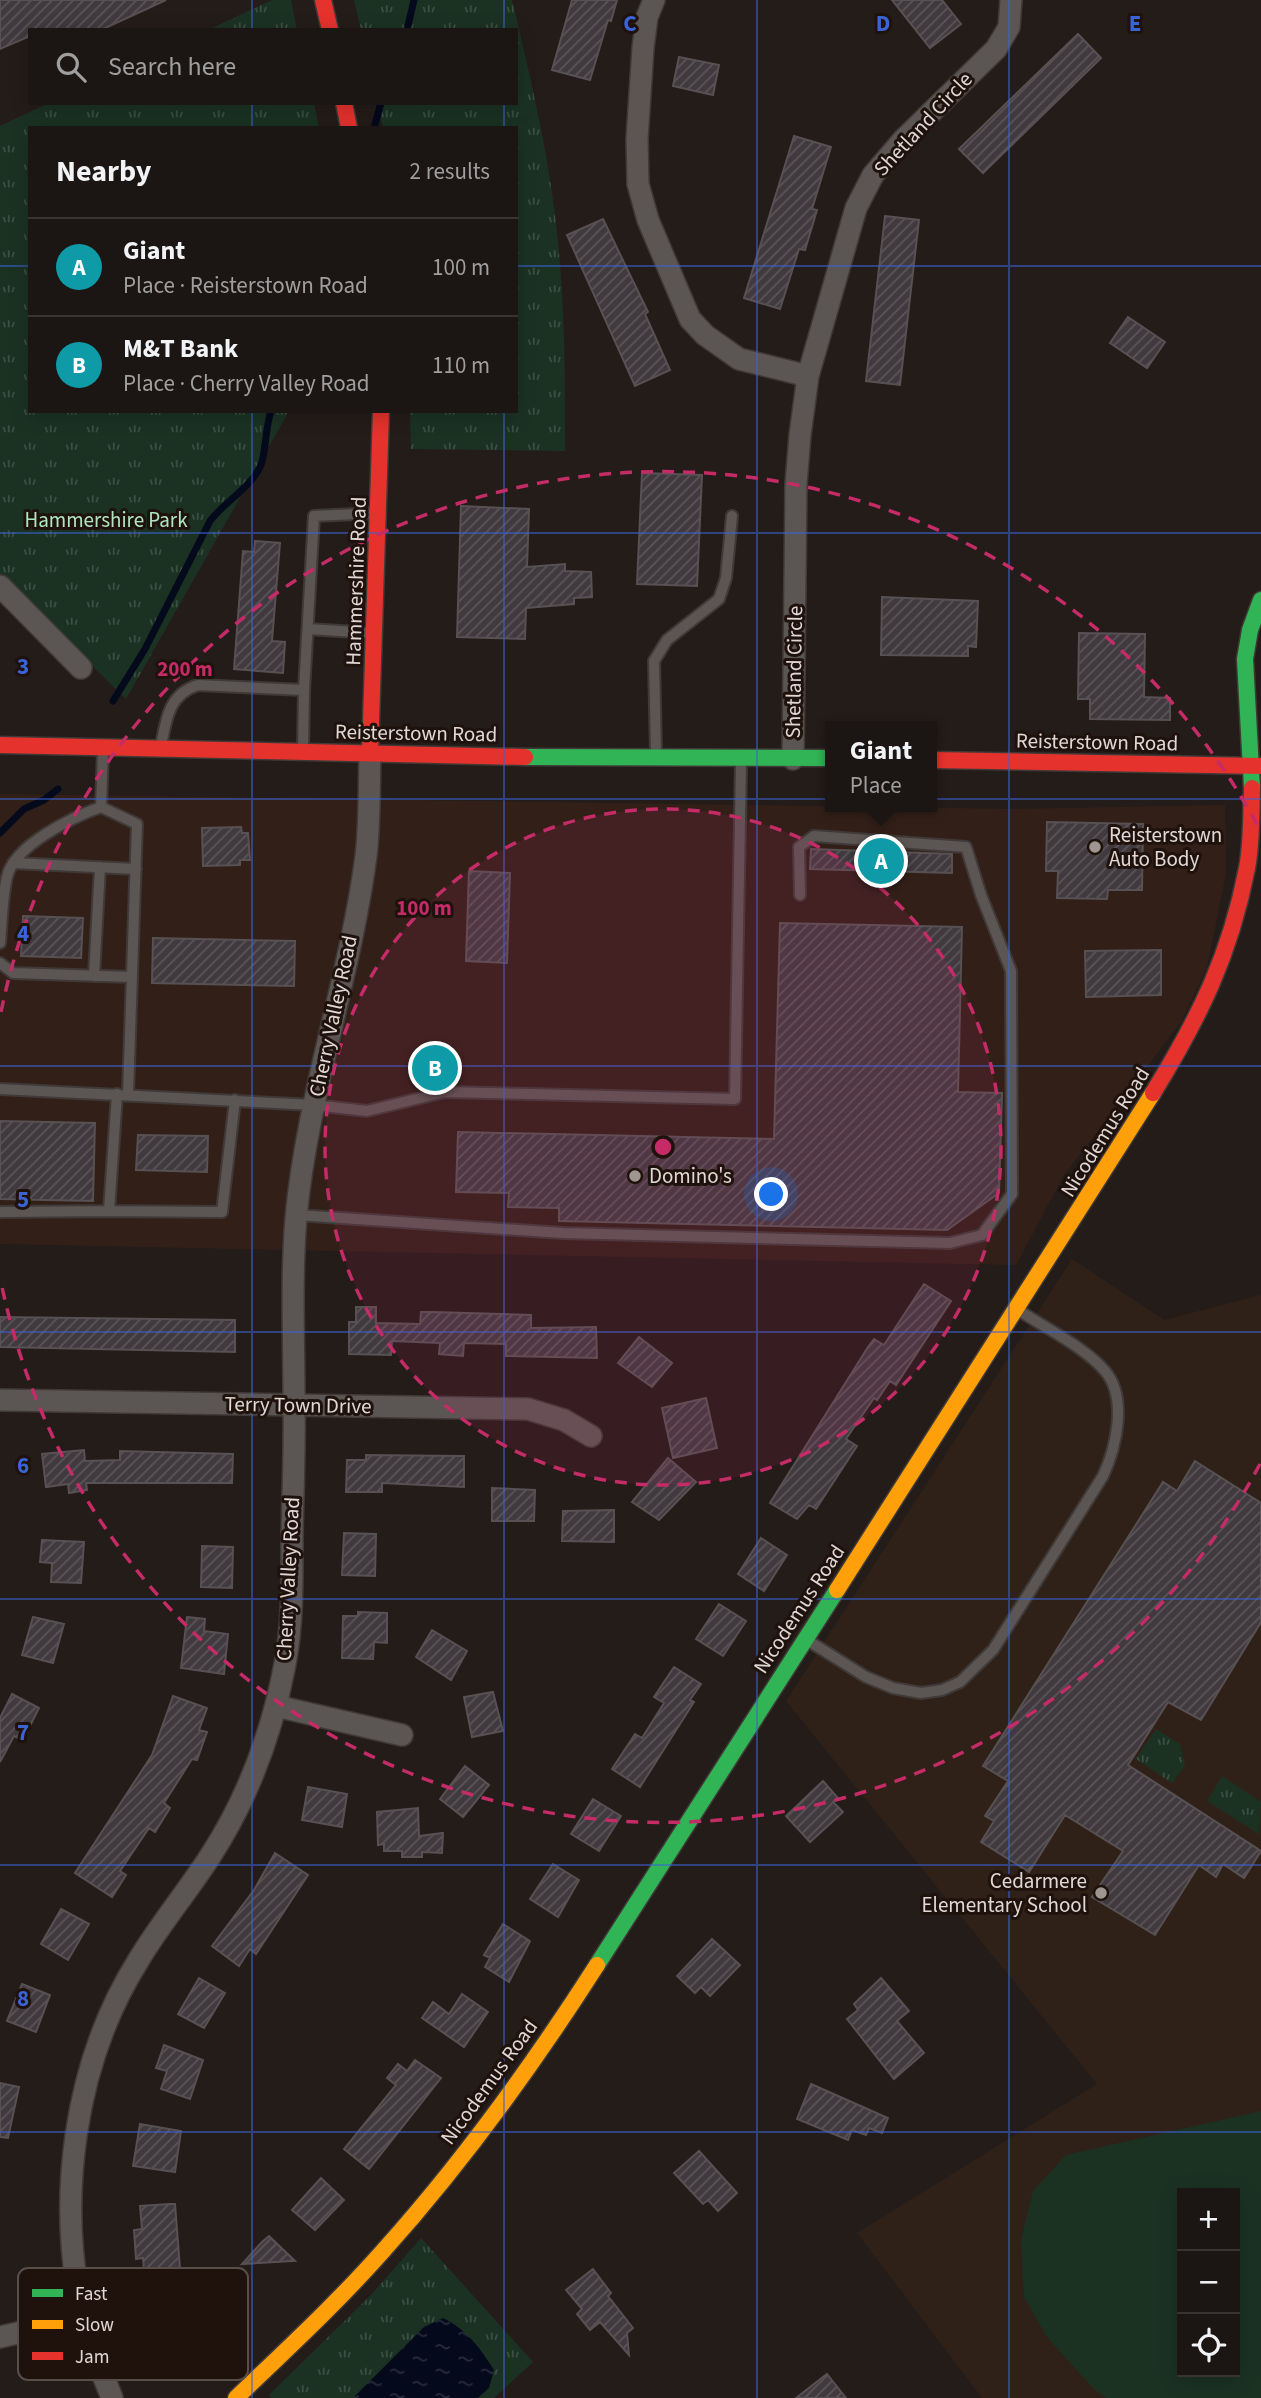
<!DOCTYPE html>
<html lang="en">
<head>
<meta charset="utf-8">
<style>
	:root { --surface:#1b1513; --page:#282221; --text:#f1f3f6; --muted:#a09fa0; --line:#393433; --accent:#0b8043 }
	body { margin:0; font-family:"Source Sans 3",sans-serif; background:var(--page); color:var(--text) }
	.controls { position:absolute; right:21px; bottom:21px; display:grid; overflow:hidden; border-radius:0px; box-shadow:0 4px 18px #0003 }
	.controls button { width:63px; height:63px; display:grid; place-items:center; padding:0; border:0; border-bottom:2px solid var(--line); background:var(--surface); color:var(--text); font:35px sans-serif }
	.you { position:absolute; left:772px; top:1195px; width:24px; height:24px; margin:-18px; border:5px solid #fff; border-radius:50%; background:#1a73e8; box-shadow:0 0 0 10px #1a73e833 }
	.badge { display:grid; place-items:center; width:46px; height:46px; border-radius:50%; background:var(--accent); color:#fff; font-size:23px; font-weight:700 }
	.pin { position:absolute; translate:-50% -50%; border:4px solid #fff; box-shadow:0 2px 7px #0006 }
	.popup { position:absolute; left:825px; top:721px; width:112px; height:91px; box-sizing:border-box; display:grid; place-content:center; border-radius:0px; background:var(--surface); filter:drop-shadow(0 2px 5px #0005); font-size:23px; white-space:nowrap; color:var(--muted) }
	.popup b { font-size:26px; color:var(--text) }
	.popup::after { content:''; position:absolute; left:50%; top:100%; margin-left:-14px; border:14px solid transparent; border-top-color:var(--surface) }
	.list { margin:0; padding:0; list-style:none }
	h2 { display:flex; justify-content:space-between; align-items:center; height:91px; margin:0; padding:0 28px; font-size:30px }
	h2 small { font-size:23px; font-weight:400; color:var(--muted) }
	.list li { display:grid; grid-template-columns:46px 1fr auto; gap:21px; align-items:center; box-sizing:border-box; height:98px; padding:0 28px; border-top:2px solid var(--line) }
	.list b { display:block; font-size:26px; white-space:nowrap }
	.list p { margin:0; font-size:23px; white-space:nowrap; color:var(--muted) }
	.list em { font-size:23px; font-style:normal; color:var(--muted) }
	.icon { flex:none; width:38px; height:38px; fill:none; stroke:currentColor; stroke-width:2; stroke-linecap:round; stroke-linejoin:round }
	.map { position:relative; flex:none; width:1261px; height:2398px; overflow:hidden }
	.search { position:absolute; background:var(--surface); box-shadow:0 4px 18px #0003; left:28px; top:28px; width:490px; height:77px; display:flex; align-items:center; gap:18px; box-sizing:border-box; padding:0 24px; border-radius:0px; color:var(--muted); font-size:26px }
	.panel { position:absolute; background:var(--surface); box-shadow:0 4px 18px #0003; left:28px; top:126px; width:490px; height:287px; border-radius:0px }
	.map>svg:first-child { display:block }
	.built { fill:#322018 }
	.education { fill:#2f2118; fill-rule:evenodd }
	.park { fill:url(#park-tufts) }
	.pitch { fill:#1b3223; fill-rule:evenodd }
	.water { fill:url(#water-ripples) }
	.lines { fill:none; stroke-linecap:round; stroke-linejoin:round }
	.stream { stroke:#04091c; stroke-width:7 }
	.building { fill:url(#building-hatch); stroke:#575153; stroke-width:2 }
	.lane-casing { stroke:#3f3937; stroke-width:14 }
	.street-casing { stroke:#3f3937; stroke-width:24 }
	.fast-casing { stroke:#3f3937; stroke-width:19 }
	.slow-casing { stroke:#3f3937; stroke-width:19 }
	.jam-casing { stroke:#3f3937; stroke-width:19 }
	.lane { stroke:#5b5553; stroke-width:10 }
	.street { stroke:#5b5553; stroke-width:21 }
	.fast { stroke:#30b455; stroke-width:16 }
	.slow { stroke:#ff9f0a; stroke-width:16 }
	.jam { stroke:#e5322d; stroke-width:16 }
	.grid { fill:none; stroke:#3a63d7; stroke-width:2; stroke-opacity:0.55 }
	.ring { fill:none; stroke:#c52b67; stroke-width:3.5; stroke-dasharray:12 9 }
	.poi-dot { fill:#9f9692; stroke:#1f120c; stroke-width:2.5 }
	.labels { text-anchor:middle; stroke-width:6; stroke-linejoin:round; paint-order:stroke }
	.street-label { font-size:21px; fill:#e1d7d3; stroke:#1f120c }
	.park-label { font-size:21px; fill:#ade6bf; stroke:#1f120c }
	.poi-label { font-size:21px; fill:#e1d7d3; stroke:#1f120c; text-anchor:start }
	.key { fill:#1f120c; stroke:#594d48; stroke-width:2 }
	.key-label { font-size:19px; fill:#e1d7d3 }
	.grid-label { font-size:23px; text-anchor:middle; font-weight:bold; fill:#3a63d7; stroke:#1f120c; stroke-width:6; stroke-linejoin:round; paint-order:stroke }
	.centre { fill:#c52b67; stroke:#1f120c; stroke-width:3.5 }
	.ring-label { font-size:21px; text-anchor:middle; font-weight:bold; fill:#c52b67; stroke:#1f120c; stroke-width:6; stroke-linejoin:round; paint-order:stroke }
</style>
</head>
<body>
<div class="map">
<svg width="1261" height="2398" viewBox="0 0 1261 2398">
	<defs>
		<pattern id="park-tufts" width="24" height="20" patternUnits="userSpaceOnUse" patternTransform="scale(1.75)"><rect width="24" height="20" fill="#1b3223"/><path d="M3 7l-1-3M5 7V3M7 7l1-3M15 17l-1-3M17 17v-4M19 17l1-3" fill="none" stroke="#3c4f42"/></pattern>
		<pattern id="water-ripples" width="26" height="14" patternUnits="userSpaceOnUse" patternTransform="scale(1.75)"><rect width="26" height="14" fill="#04091c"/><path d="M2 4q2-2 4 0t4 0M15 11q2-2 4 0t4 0" fill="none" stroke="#282c3c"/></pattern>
		<pattern id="building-hatch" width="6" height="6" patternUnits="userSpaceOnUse" patternTransform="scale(1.75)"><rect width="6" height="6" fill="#40393e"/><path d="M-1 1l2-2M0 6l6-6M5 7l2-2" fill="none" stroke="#5b5559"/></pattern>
	</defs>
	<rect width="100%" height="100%" fill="#241c19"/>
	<path class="built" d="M 0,794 L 1011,809 L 1225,805 L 1226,874 L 1207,967 L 1182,1021 L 1064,1175 L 1016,1265 L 0,1244 Z"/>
	<path class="education" d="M 1072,1259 L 1164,1320 L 1261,1295 L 1261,2398 L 982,2398 L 857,2233 L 1097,2084 L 786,1701 ZM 1182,2193 L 1235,2193 L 1235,2372 L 1182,2372 Z"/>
	<path class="park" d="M 272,0 L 291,0 L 297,30 L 208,30 Z
		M 354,0 L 512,0 C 529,71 546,143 555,215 C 565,294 565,372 565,451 L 411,449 L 410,411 L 516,411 L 516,128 L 383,128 L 377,103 L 516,103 L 516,30 L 361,30 Z
		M 49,103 L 314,103 L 319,128 L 30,128 L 30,411 L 289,411 L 126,699 L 0,575 L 0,126 Z
		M 1156,1729 L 1180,1744 L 1185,1766 L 1172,1783 L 1136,1759 Z
		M 1222,1776 L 1261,1802 L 1259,1834 L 1207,1801 Z
		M 421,2238 L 533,2362 L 494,2398 L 271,2398 L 269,2395 L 371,2295 Z"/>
	<path class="pitch" d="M 1261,2111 L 1261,2398 L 1106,2398 L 1093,2388 L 1047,2337 L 1024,2297 L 1021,2240 L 1033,2191 L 1066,2155 ZM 1182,2193 L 1235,2193 L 1235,2372 L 1182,2372 Z"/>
	<path class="water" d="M 443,2318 C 467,2330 480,2348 494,2370 L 489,2388 L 478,2398 L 353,2398 L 424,2327 Z"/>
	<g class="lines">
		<path class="stream" d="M 407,30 L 414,0
			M 374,128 L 381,103
			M 113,701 L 145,649 L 210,521 C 225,501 251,488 261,465 C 266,452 265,429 271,411
			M 0,833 L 24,809 L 44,800 L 58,789"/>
	</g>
	<path class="building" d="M 0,0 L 166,0 L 101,30 L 30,30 L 30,36 L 0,49 Z
		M 572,0 L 617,0 L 611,21 L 608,20 L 590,80 L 552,70 Z
		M 892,0 L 942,0 L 961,24 L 930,48 Z
		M 1078,34 L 1101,58 L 983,173 L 959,149 Z
		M 679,57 L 719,65 L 713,95 L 673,86 Z
		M 794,136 L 831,147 L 812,209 L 817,210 L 805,250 L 799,249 L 780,309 L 744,298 Z
		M 885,216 L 919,220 L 900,385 L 866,381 Z
		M 603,219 L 648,312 L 645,314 L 670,370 L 635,386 L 567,235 Z
		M 1128,317 L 1165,342 L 1147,368 L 1110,343 Z
		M 642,473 L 702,475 L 697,586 L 637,584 Z
		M 461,506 L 529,509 L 527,567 L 565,564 L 565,571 L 591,572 L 592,597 L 574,598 L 574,604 L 526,608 L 525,639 L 457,637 Z
		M 255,541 L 280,543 L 272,641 L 285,642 L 283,673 L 234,669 L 243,551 L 254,552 Z
		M 882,597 L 978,601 L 976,647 L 968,646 L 968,656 L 881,655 Z
		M 1079,633 L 1145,634 L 1144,697 L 1170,698 L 1170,720 L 1090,719 L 1090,699 L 1078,699 Z
		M 1047,822 L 1143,824 L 1142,890 L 1108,890 L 1107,899 L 1057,898 L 1058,871 L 1046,871 Z
		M 241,827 L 242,833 L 248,833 L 250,860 L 240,860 L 240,865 L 203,866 L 202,828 Z
		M 811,849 L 952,854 L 952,873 L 810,869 Z
		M 469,871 L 510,873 L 507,963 L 466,961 Z
		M 23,916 L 83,918 L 81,958 L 21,956 Z
		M 780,923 L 962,927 L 958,1092 L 1002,1093 L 999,1193 L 947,1230 L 559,1221 L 559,1208 L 508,1207 L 509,1193 L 456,1192 L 458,1132 L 774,1139 Z
		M 153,938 L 295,941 L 294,986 L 152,983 Z
		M 1161,950 L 1161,995 L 1086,997 L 1085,951 Z
		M 0,1121 L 95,1123 L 93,1201 L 0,1199 Z
		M 138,1135 L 208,1136 L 207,1172 L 136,1170 Z
		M 924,1284 L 951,1301 L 896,1385 L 890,1381 L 877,1400 L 874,1398 L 846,1439 L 857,1446 L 816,1509 L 809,1505 L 797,1519 L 770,1503 L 868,1347 L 874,1339 L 884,1345 Z
		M 356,1307 L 376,1307 L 376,1323 L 420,1324 L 421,1312 L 433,1312 L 531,1315 L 531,1328 L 596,1327 L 597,1358 L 506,1356 L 506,1344 L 464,1343 L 463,1356 L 439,1354 L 440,1343 L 392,1341 L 391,1355 L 349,1354 L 349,1322 L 356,1322 Z
		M 0,1317 L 235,1320 L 235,1352 L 0,1347 Z
		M 639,1337 L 672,1363 L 652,1387 L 618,1363 Z
		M 706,1398 L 717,1448 L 673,1458 L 662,1408 Z
		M 84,1450 L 85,1461 L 120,1460 L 120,1451 L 233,1454 L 232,1483 L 86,1483 L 87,1490 L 69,1493 L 68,1484 L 46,1487 L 42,1454 Z
		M 366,1455 L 464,1456 L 464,1487 L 382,1483 L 382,1492 L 346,1492 L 347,1460 L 366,1460 Z
		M 668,1458 L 696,1482 L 659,1520 L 632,1502 Z
		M 1195,1461 L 1261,1503 L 1261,1622 L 1201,1720 L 1168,1702 L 1128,1765 L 1261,1851 L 1244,1878 L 1223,1864 L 1216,1877 L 1199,1865 L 1155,1935 L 1092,1897 L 1123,1851 L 1065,1815 L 1029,1872 L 981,1842 L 994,1821 L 985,1816 L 1008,1781 L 983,1766 L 1163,1482 L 1177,1491 Z
		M 492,1488 L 535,1490 L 534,1521 L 492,1521 Z
		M 614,1510 L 614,1542 L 562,1541 L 563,1511 Z
		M 344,1533 L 376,1534 L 375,1576 L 342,1575 Z
		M 761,1538 L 787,1555 L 764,1591 L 738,1574 Z
		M 42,1540 L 84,1542 L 81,1583 L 51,1582 L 52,1563 L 40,1562 Z
		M 202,1546 L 233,1547 L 232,1588 L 201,1587 Z
		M 719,1604 L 746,1621 L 723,1656 L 696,1639 Z
		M 358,1612 L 387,1613 L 387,1643 L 374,1642 L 373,1659 L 342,1658 L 343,1616 L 358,1616 Z
		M 33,1617 L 64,1624 L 53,1663 L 22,1655 Z
		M 187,1617 L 205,1619 L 204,1631 L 228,1634 L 224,1674 L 181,1668 Z
		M 432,1630 L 467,1651 L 451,1680 L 416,1657 Z
		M 674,1667 L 701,1684 L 690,1700 L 694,1702 L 640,1787 L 612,1769 L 635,1734 L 642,1738 L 664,1703 L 654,1697 Z
		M 493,1692 L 503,1731 L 472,1737 L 464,1697 Z
		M 12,1694 L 39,1708 L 23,1740 L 14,1736 L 0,1762 L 0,1718 Z
		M 173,1696 L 207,1708 L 199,1730 L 207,1732 L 197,1760 L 192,1759 L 164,1803 L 170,1808 L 155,1832 L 149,1828 L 120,1871 L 126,1875 L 112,1897 L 75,1873 L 152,1755 Z
		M 465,1766 L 489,1785 L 463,1817 L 440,1799 Z
		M 823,1781 L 838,1798 L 833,1802 L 843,1812 L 810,1842 L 786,1816 Z
		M 308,1787 L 347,1794 L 342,1827 L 302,1820 Z
		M 593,1799 L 621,1816 L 599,1851 L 571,1834 Z
		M 418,1808 L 419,1836 L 443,1833 L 442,1853 L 422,1852 L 422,1857 L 402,1857 L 402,1851 L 384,1851 L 384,1844 L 378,1845 L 377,1812 Z
		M 275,1853 L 308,1875 L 256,1954 L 250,1949 L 239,1966 L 212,1946 L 254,1890 Z
		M 553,1864 L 579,1880 L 558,1917 L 530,1899 Z
		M 61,1909 L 89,1924 L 68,1960 L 41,1944 Z
		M 503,1924 L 530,1941 L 509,1982 L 485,1967 L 490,1958 L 484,1955 Z
		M 712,1939 L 740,1965 L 710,1996 L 701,1987 L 695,1993 L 677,1976 Z
		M 199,1978 L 225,1993 L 204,2028 L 178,2014 Z
		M 881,1978 L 909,2011 L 897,2021 L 924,2053 L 894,2079 L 847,2019 L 858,2010 L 854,2004 Z
		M 22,1984 L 50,1995 L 36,2032 L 7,2021 Z
		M 462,1994 L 488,2012 L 464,2047 L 422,2018 L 433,2002 L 449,2014 Z
		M 164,2045 L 203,2060 L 190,2099 L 161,2089 L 167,2071 L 156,2068 Z
		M 415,2060 L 441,2078 L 369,2169 L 344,2149 L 396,2085 L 387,2078 L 398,2064 L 407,2071 Z
		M 0,2083 L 19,2087 L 8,2138 L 0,2137 Z
		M 811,2084 L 888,2118 L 882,2133 L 869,2128 L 866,2135 L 852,2130 L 848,2140 L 797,2119 Z
		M 140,2124 L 181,2131 L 175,2172 L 133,2166 Z
		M 699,2151 L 737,2193 L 718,2211 L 708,2200 L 703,2204 L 674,2173 Z
		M 321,2178 L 344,2200 L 315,2230 L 292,2210 Z
		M 170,2204 L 175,2204 L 180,2268 L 144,2270 L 143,2258 L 136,2259 L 134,2230 L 142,2229 L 140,2206 Z
		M 269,2236 L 295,2261 L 242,2264 L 262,2242 Z
		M 593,2269 L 611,2293 L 608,2296 L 633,2328 L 627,2333 L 629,2355 L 600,2322 L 590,2330 L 577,2314 L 582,2309 L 566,2290 Z
		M 178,2311 L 192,2350 L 163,2361 L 148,2323 Z
		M 827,2374 L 846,2398 L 796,2398 Z"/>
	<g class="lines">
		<g class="lane-casing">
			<path id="lane" d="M 308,629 L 372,633
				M 161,746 C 166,719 169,694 198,685 L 304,690 L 314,516 L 378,513
				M 303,749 L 304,690
				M 103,750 L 101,807 L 137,824 L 128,1094
				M 656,753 L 654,661 L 667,640 L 719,599 L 726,578 L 732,516
				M 13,863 L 136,869
				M 0,943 C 2,922 2,898 7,877 C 14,845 73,817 101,807
				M 0,963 L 13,973 L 132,977
				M 94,976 L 100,867
				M 0,1089 L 314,1105 L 367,1111 L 445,1092 L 735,1099 L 741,763
				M 117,1094 L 109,1211 L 222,1212 L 235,1100
				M 0,1212 L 109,1211
				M 297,1215 L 563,1233 L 950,1243 L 982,1235 L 1012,1194 L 1011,971 L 981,895 L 966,847 L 814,836 L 799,847 L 800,895
				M 807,1640 L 866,1677 L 893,1688 L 921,1693 L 942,1690 L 960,1682 L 993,1650 L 1103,1476 C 1116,1448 1128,1398 1105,1371 C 1086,1348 1045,1328 1020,1311"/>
		</g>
		<g class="street-casing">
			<path id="street" d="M 654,0 L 647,17 L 643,48 L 637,139 L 638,184 L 648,220 L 690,319 L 705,335 L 739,359 L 808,376
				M 0,586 L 81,668
				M 793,759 L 796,484 L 800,435 L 808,376 L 856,208 L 873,175 L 903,140 L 996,49 L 1009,27 L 1011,0
				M 0,1400 L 528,1409 L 564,1420 L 591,1436
				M 276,1706 L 402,1735
				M 0,2337 L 83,2318
				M 112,2398 C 102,2372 89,2345 83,2317 C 56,2200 74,2063 138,1961 C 160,1924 188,1891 211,1855 C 249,1796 272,1733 285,1664 C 293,1623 292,1578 292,1536 C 293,1490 295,1444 294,1399 C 294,1339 291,1278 296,1218 C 307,1096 350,978 366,856 C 370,823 369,787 370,753"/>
		</g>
		<g class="fast-casing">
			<path id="fast" d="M 525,757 L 830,758
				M 1252,788 L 1245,659 L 1250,630 L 1261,600
				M 597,1965 L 837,1590"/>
		</g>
		<g class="slow-casing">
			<path id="slow" d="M 837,1590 L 1153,1093
				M 236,2398 C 286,2350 337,2303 383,2251 C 462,2163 533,2065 597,1965"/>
		</g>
		<g class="jam-casing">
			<path id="jam" d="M 323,0 L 330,30
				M 344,103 L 349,128
				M 0,745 L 525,757
				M 370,753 L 381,411
				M 932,760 L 1261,766
				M 1153,1093 C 1199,1018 1230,956 1247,868 C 1252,843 1251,814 1252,788"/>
		</g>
		<use href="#lane" class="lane"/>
		<use href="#street" class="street"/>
		<use href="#fast" class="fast"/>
		<use href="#slow" class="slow"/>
		<use href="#jam" class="jam"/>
	</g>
	<path class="grid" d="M 252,0 L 252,30M 504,0 L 504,30M 757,0 L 757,2398M 1009,0 L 1009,2398M 252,103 L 252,128M 504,103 L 504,128M 0,266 L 30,266M 516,266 L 1261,266M 252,411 L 252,2398M 504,411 L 504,2398M 0,533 L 1261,533M 0,799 L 1261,799M 0,1066 L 1261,1066M 0,1332 L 1261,1332M 0,1599 L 1261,1599M 0,1865 L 1261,1865M 0,2132 L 1261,2132"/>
	<circle cx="663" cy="1147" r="338" fill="#c52b67" fill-opacity=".12"/>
	<g class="ring">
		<circle cx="663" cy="1147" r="338"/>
		<path d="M1260 1464A676 676 0 0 1 1 1282M1 1012A676 676 0 0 1 1260 830"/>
	</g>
	<g class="poi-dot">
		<circle cx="1095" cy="847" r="7"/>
		<circle cx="635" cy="1176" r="7"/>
		<circle cx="1101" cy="1893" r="7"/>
	</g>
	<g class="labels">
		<g class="street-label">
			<text transform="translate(923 124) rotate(-47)" y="7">Shetland Circle</text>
			<text transform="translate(356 581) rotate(-88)" y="7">Hammershire Road</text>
			<text transform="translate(794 672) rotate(-89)" y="7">Shetland Circle</text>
			<text transform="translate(416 733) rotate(1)" y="7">Reisterstown Road</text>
			<text transform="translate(1097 742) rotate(1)" y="7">Reisterstown Road</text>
			<text transform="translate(333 1016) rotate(-78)" y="7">Cherry Valley Road</text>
			<text transform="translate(1105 1132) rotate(-58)" y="7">Nicodemus Road</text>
			<text transform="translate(298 1405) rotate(1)" y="7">Terry Town Drive</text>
			<text transform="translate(288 1579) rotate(-87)" y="7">Cherry Valley Road</text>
			<text transform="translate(799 1609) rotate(-57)" y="7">Nicodemus Road</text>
			<text transform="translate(489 2082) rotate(-54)" y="7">Nicodemus Road</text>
		</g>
		<g class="park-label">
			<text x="106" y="527">Hammershire Park</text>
		</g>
		<g class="poi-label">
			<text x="1109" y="842">Reisterstown<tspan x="1109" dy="24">Auto Body</tspan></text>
			<text x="649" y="1183">Domino's</text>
			<text x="1087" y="1888" text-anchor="end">Cedarmere<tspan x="1087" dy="24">Elementary School</tspan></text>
		</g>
	</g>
	<rect x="18" y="2268" width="230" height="112" rx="10" class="key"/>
	<rect x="32" y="2289" width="31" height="8" fill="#30b455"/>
	<rect x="32" y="2320" width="31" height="9" fill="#ff9f0a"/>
	<rect x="32" y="2352" width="31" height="8" fill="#e5322d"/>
	<g class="key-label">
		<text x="75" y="2300">Fast</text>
		<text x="75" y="2331">Slow</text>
		<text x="75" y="2363">Jam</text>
	</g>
	<g class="grid-label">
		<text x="630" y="31">C</text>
		<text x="883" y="31">D</text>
		<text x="1135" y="31">E</text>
		<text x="23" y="674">3</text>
		<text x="23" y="941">4</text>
		<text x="23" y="1207">5</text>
		<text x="23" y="1473">6</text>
		<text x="23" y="1740">7</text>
		<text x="23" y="2006">8</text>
	</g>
	<circle cx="663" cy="1147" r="10" class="centre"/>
	<g class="ring-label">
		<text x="185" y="676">200 m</text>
		<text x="424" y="915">100 m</text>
	</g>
</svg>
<div class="controls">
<button>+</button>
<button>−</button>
<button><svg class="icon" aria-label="locate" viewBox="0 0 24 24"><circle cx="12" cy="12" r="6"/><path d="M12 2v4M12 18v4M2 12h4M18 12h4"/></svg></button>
</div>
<div class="you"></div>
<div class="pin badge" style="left:881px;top:861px;background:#0f9aa8">A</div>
<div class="popup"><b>Giant</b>Place</div>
<div class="pin badge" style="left:435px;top:1068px;background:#0f9aa8">B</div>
<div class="search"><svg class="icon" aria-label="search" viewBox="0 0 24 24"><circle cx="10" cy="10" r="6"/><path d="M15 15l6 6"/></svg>Search here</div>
<section class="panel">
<h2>Nearby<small>2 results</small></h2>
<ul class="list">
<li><span class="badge" style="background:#0f9aa8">A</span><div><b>Giant</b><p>Place · Reisterstown Road</p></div><em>100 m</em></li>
<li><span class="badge" style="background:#0f9aa8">B</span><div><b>M&amp;T Bank</b><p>Place · Cherry Valley Road</p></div><em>110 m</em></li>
</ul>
</section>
</div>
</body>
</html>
